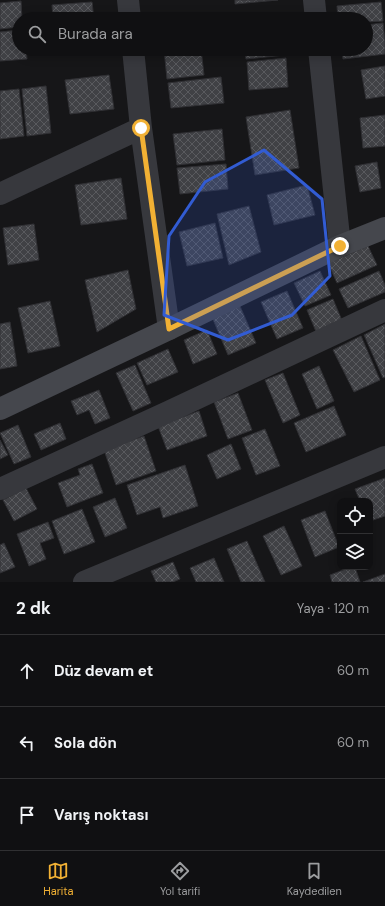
<!DOCTYPE html>
<html lang="tr">
<head>
<meta charset="utf-8">
<style>
	:root { --surface:#101012; --page:#1e1e20; --text:#f1f3f6; --muted:#9c9d9f; --line:#303032; --accent:#f2b134 }
	body { margin:0; font-family:"DM Sans",sans-serif; background:var(--page); color:var(--text) }
	.controls { position:absolute; right:12px; bottom:12px; display:grid; overflow:hidden; border-radius:8px; box-shadow:0 2px 10px #0003 }
	.controls button { width:36px; height:36px; display:grid; place-items:center; padding:0; border:0; border-bottom:1px solid var(--line); background:var(--surface); color:var(--text); font:20px sans-serif }
	.stop { position:absolute; width:12px; height:12px; margin:-9px; border:3px solid #f2b134; border-radius:50%; background:#fff }
	.stop.end { background:#f2b134; border-color:#fff; box-shadow:0 1px 4px #0008 }
	.list { margin:0; padding:0; list-style:none }
	h2 { display:flex; justify-content:space-between; align-items:center; height:52px; margin:0; padding:0 16px; font-size:17px }
	h2 small { font-size:13px; font-weight:400; color:var(--muted) }
	.list li { display:grid; grid-template-columns:26px 1fr auto; gap:12px; align-items:center; box-sizing:border-box; height:72px; padding:0 16px; border-top:1px solid var(--line) }
	.list b { display:block; font-size:15px; white-space:nowrap }
	.list em { font-size:13px; font-style:normal; color:var(--muted) }
	.icon { flex:none; width:22px; height:22px; fill:none; stroke:currentColor; stroke-width:2; stroke-linecap:round; stroke-linejoin:round }
	.map { position:relative; flex:none; width:385px; height:582px; overflow:hidden }
	.search { position:absolute; background:var(--surface); box-shadow:0 2px 10px #0003; left:12px; right:12px; top:12px; height:44px; display:flex; align-items:center; gap:10px; box-sizing:border-box; padding:0 14px; border-radius:22px; color:var(--muted); font-size:15px }
	.sheet { height:268px; background:var(--surface) }
	nav { display:flex; justify-content:space-around; align-items:center; box-sizing:border-box; height:56px; border-top:1px solid var(--line); background:var(--surface); font-size:11px; color:var(--muted) }
	nav a { display:grid; justify-items:center; gap:2px }
	nav .on { color:var(--accent) }
	.map>svg:first-child { display:block }
	.building { fill:url(#building-cross-hatch); stroke:#303034 }
	.lines { fill:none; stroke-linecap:round; stroke-linejoin:round }
	.street { stroke:#37383d; stroke-width:22 }
	.secondary { stroke:#45474d; stroke-width:22 }
	.route { stroke:#f2b134; stroke-width:5 }
	.marked { fill:#325cd3; fill-opacity:0.2; stroke:#325cd3; stroke-width:3; stroke-linejoin:round }
</style>
</head>
<body>
<div class="map">
<svg width="385" height="582" viewBox="0 0 385 582">
	<defs>
		<pattern id="building-cross-hatch" width="8" height="8" patternUnits="userSpaceOnUse"><rect width="8" height="8" fill="#404145"/><path d="M0 0l8 8M0 8l8-8" fill="none" stroke="#595a5e"/></pattern>
	</defs>
	<rect width="100%" height="100%" fill="#161618"/>
	<path class="building" d="M 235,0 L 278,0 L 235,4 Z
		M 21,1 L 22,19 L 19,19 L 19,27 L 0,29 L 0,3 Z
		M 92,2 L 94,19 L 53,19 L 52,5 Z
		M 381,2 L 383,21 L 366,22 L 366,19 L 338,19 L 337,6 Z
		M 383,23 L 385,42 L 385,54 L 343,59 L 342,49 L 366,49 L 366,25 Z
		M 19,30 L 19,49 L 26,49 L 27,59 L 0,61 L 0,32 Z
		M 164,49 L 201,49 L 204,75 L 167,79 Z
		M 245,49 L 285,49 L 285,55 L 246,59 Z
		M 286,58 L 288,87 L 249,90 L 247,62 Z
		M 385,66 L 385,96 L 366,99 L 361,70 Z
		M 109,75 L 114,109 L 70,114 L 65,80 Z
		M 221,77 L 224,103 L 171,108 L 168,83 Z
		M 46,86 L 51,133 L 27,136 L 22,89 Z
		M 19,89 L 24,136 L 0,139 L 0,91 Z
		M 290,110 L 299,168 L 255,175 L 246,117 Z
		M 385,115 L 385,146 L 363,148 L 360,118 Z
		M 222,129 L 225,160 L 177,165 L 173,134 Z
		M 377,162 L 381,188 L 360,192 L 355,166 Z
		M 226,164 L 228,189 L 180,194 L 177,168 Z
		M 121,178 L 127,219 L 81,225 L 75,185 Z
		M 307,185 L 315,215 L 274,225 L 267,195 Z
		M 249,206 L 261,252 L 229,265 L 217,214 Z
		M 215,223 L 223,258 L 187,266 L 179,232 Z
		M 34,224 L 39,260 L 8,265 L 3,228 Z
		M 368,246 L 377,265 L 337,283 L 328,263 Z
		M 128,270 L 136,309 L 97,332 L 85,280 Z
		M 320,271 L 331,295 L 305,306 L 294,283 Z
		M 379,271 L 385,285 L 385,292 L 348,308 L 339,289 Z
		M 287,291 L 303,328 L 277,339 L 261,302 Z
		M 333,299 L 343,323 L 317,334 L 307,310 Z
		M 50,301 L 60,346 L 28,353 L 18,308 Z
		M 240,306 L 256,343 L 228,355 L 212,317 Z
		M 10,322 L 17,366 L 0,369 L 0,324 Z
		M 385,324 L 385,377 L 383,378 L 364,335 Z
		M 207,330 L 217,354 L 193,364 L 184,340 Z
		M 361,336 L 380,380 L 354,392 L 333,350 Z
		M 168,349 L 178,372 L 147,385 L 137,363 Z
		M 135,365 L 151,403 L 133,411 L 116,373 Z
		M 319,366 L 334,401 L 317,409 L 302,374 Z
		M 283,373 L 300,415 L 283,423 L 265,380 Z
		M 99,390 L 110,418 L 95,424 L 89,410 L 77,415 L 71,401 Z
		M 238,393 L 252,430 L 228,439 L 214,402 Z
		M 334,406 L 346,435 L 306,452 L 294,423 Z
		M 199,411 L 207,436 L 167,450 L 158,426 Z
		M 60,423 L 66,439 L 41,450 L 34,434 Z
		M 18,425 L 31,457 L 14,464 L 0,433 Z
		M 265,429 L 280,466 L 256,475 L 242,438 Z
		M 144,436 L 156,471 L 116,485 L 104,450 Z
		M 0,440 L 8,455 L 0,459 Z
		M 231,444 L 241,469 L 217,479 L 207,455 Z
		M 92,464 L 103,493 L 67,507 L 58,483 L 80,475 L 78,469 Z
		M 185,465 L 198,506 L 163,518 L 160,507 L 137,515 L 127,485 Z
		M 385,478 L 385,516 L 370,521 L 370,501 L 360,501 L 355,489 Z
		M 26,488 L 37,509 L 14,521 L 3,500 Z
		M 115,498 L 127,528 L 105,537 L 93,507 Z
		M 82,509 L 95,542 L 64,554 L 52,521 Z
		M 325,511 L 339,547 L 315,557 L 301,520 Z
		M 48,522 L 54,538 L 40,543 L 46,559 L 29,566 L 17,534 Z
		M 284,526 L 302,566 L 281,575 L 263,536 Z
		M 247,541 L 265,582 L 241,582 L 227,549 Z
		M 4,543 L 15,567 L 0,573 L 0,545 Z
		M 214,558 L 224,582 L 196,582 L 190,568 Z
		M 173,562 L 180,579 L 173,582 L 156,582 L 151,571 Z
		M 351,567 L 355,567 L 360,582 L 332,582 L 330,575 Z
		M 385,574 L 385,582 L 363,582 Z"/>
	<g class="lines">
		<path class="street" d="M 128,0 L 130,19
			M 314,0 L 316,19
			M 133,49 L 141,128 L 169,329
			M 319,49 L 340,246
			M 0,194 L 141,128
			M 0,489 L 168,412 L 385,310
			M 84,582 L 385,457"/>
		<path class="secondary" d="M 0,409 L 169,329 L 340,246 L 385,228"/>
	</g>
	<g class="lines">
		<path class="route" d="M 141,128 L 169,329 L 340,246"/>
	</g>
	<path class="marked" d="M 264,150 L 322,199 L 330,276 L 292,315 L 228,340 L 164,315 L 169,236 L 205,182 Z"/>
</svg>
<div class="controls">
<button><svg class="icon" aria-label="locate" viewBox="0 0 24 24"><circle cx="12" cy="12" r="6"/><path d="M12 2v4M12 18v4M2 12h4M18 12h4"/></svg></button>
<button><svg class="icon" aria-label="layers" viewBox="0 0 24 24"><path d="M12 4l9 5-9 5-9-5zM3 14l9 5 9-5"/></svg></button>
</div>
<div class="stop" style="left:141px;top:128px"></div>
<div class="stop end" style="left:340px;top:246px"></div>
<div class="search"><svg class="icon" aria-label="search" viewBox="0 0 24 24"><circle cx="10" cy="10" r="6"/><path d="M15 15l6 6"/></svg>Burada ara</div>
</div>
<section class="sheet">
<h2>2 dk<small>Yaya · 120 m</small></h2>
<ul class="list">
<li><svg class="icon" aria-label="ahead" viewBox="0 0 24 24"><path d="M12 20V5M6 11l6-6 6 6"/></svg><div><b>Düz devam et</b></div><em>60 m</em></li>
<li><svg class="icon" aria-label="left" viewBox="0 0 24 24"><path d="M17 20v-9H6M10 6l-5 5 5 5"/></svg><div><b>Sola dön</b></div><em>60 m</em></li>
<li><svg class="icon" aria-label="arrive" viewBox="0 0 24 24"><path d="M6 21V4h12l-3 4 3 4H6"/></svg><div><b>Varış noktası</b></div></li>
</ul>
</section>
<nav>
<a class="on"><svg class="icon" aria-label="map" viewBox="0 0 24 24"><path d="M3 6l6-2 6 2 6-2v14l-6 2-6-2-6 2zM9 4v14M15 6v14"/></svg>Harita</a>
<a><svg class="icon" aria-label="directions" viewBox="0 0 24 24"><path d="M12 3l9 9-9 9-9-9zM9 14v-3h6M13 9l2 2-2 2"/></svg>Yol tarifi</a>
<a><svg class="icon" aria-label="saved" viewBox="0 0 24 24"><path d="M7 4h10v16l-5-4-5 4z"/></svg>Kaydedilen</a>
</nav>
</body>
</html>
